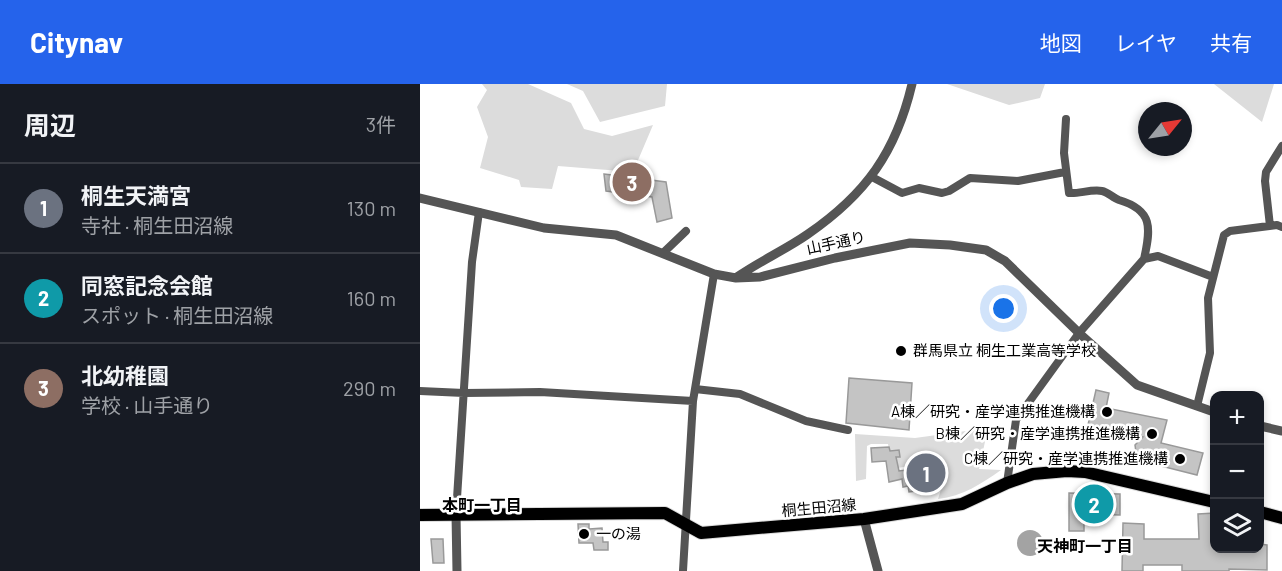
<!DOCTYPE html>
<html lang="ja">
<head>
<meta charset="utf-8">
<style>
	:root { --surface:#171b24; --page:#20242c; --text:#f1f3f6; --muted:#9ea1a6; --line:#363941; --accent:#2563eb }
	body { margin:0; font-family:Barlow,"Noto Sans JP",sans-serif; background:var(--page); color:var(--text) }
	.controls { position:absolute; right:18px; bottom:18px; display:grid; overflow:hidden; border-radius:12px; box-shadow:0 3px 9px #0003 }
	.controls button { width:54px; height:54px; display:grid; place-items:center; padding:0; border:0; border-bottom:2px solid var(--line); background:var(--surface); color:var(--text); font:30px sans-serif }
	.compass { position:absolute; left:718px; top:18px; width:54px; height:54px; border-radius:50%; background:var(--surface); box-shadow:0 3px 9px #0003; rotate:60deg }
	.you { position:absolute; left:584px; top:225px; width:21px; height:21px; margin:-15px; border:4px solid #fff; border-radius:50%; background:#1a73e8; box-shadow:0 0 0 9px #1a73e833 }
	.badge { display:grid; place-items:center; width:39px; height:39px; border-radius:50%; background:var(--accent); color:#fff; font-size:20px; font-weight:700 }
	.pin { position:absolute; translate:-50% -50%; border:3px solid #fff; box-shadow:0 2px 6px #0006 }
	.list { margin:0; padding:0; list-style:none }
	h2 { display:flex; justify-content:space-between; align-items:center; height:78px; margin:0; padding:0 24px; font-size:26px }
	h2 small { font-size:20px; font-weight:400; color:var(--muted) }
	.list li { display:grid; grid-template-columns:39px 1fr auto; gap:18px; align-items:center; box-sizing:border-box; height:90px; padding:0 24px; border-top:2px solid var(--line) }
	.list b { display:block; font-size:22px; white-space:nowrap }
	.list p { margin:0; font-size:20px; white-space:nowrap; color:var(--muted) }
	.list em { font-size:20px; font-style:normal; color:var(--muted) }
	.icon { flex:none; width:33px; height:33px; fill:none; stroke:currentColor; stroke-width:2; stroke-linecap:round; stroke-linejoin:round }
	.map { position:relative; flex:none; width:862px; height:487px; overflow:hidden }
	header { display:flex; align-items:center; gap:36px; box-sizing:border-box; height:84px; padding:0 30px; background:var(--accent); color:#fff }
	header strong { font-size:28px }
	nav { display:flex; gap:33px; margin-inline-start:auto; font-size:21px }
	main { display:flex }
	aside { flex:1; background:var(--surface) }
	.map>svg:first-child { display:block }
	.green { fill:#dcdcdc }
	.water { fill:#a3a3a3 }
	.building { fill:#c4c4c4; stroke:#999; stroke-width:1.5 }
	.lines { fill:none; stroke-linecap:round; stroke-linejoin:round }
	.primary-casing { stroke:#dbdbdb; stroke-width:14 }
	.minor { stroke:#555; stroke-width:8 }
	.tertiary { stroke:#555; stroke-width:9 }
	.primary { stroke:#000; stroke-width:12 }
	.poi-dot { fill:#000; stroke:#fff; stroke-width:2 }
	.labels { text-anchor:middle; stroke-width:5; stroke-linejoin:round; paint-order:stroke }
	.street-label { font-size:15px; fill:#000; stroke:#fff }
	.poi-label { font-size:15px; fill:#000; stroke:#fff; text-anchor:end }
	.neighbourhood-label { font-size:16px; font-weight:bold; fill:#000; stroke:#fff }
</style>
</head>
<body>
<header>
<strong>Citynav</strong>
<nav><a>地図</a><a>レイヤ</a><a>共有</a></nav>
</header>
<main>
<aside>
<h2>周辺<small>3件</small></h2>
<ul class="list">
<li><span class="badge" style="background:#6b7280">1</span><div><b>桐生天満宮</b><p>寺社 · 桐生田沼線</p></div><em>130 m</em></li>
<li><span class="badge" style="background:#0f9aa8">2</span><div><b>同窓記念会館</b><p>スポット · 桐生田沼線</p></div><em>160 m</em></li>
<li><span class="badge" style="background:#8d6e63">3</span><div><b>北幼稚園</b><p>学校 · 山手通り</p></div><em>290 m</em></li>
</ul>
</aside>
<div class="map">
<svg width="862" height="487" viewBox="0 0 862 487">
	<rect width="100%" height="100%" fill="#fff"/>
	<path class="green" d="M 62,0 L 108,0 L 151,19 L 164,45 L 192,52 L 233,41 L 213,88 L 138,82 L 132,105 L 101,103 L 99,96 L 60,84 L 68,53 L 57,23 L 67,6 Z
		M 147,0 L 247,0 L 245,22 L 180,38 L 163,7 Z
		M 527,0 L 625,0 L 620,14 L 589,21 Z
		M 795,0 L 854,0 L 842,38 L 794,0 Z
		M 568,344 L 559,385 L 581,386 C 561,400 543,412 518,415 C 522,403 525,394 518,382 L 506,379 L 472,385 L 468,360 L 451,360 L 447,362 L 446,395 L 436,397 L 435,350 L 495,354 Z"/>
	<path class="water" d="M597 459a13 13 0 1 1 26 0a13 13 0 1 1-26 0Z"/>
	<path class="building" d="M 184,90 L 246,98 L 252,134 L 237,138 L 232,113 L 186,107 Z
		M 429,294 L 492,299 L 489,346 L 426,339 Z
		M 676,306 L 689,309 L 686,324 L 747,336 L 741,359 L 783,369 L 777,391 L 737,381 L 740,370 L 725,367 L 721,369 L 716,368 L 715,361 L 723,353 L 668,341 Z
		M 469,363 L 470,367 L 479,366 L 480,373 L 476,373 L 479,387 L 501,384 L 502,389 L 517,386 L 519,400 L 503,402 L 504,406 L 489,408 L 488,402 L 483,403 L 482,395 L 469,398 L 466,377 L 452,378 L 451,364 Z
		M 649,409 L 700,410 L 700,431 L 664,430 L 664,447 L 649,447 Z
		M 795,429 L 795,465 L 840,465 L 840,460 L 847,461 L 847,486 L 809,485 L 809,487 L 762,487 L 762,481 L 723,481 L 723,487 L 702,487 L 703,439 L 724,440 L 724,455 L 779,455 L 778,430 Z
		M 158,440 L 169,440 L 169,445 L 182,444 L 183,458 L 188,458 L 188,466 L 174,466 L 173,459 L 159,459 Z
		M 11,455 L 23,455 L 24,479 L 13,479 Z"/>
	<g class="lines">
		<g class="primary-casing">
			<path id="primary" d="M 840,428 L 862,434
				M 0,431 L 245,429 L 281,449 L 444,435 L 542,420 L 587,399 L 613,390 L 647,387 L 665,388 L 794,418"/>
		</g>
		<path class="minor" d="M 646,35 L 644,69 L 649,109 C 659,110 671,105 682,107 C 688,108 693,114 699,116 C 733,126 731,144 724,175
			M 452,93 L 482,109 L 499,104 L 522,109 L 529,107 L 550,94 L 598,97 L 645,88
			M 850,142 L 845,97 L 846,88 L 862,62
			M 243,169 L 266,147
			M 275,305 L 320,310 L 386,337 L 428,346
			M 0,307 L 44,309 L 120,308 L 273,317
			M 777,322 L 790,269 L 788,214 L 804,151 L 810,147 L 857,141 L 862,143
			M 587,399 L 596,336 L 659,249 L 724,175 L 738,172 L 793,193
			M 36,430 L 52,178 L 59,128
			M 263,487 L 273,317 L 294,190"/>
		<path class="tertiary" d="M 0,114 L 124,144 L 196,151 L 294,190 L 316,194 L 340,193 L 415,174 L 490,159 L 530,161 L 566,166 L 585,177 L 659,249 L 717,301 L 794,328
			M 317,193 C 340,177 365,166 388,150 C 446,110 476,68 492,0
			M 840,342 L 862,347
			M 36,430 L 37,487
			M 444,435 L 458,487"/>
		<use href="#primary" class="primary"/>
	</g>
	<g class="poi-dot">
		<circle cx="481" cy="267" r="6"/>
		<circle cx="687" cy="328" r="6"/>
		<circle cx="732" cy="350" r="6"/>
		<circle cx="760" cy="375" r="6"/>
		<circle cx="164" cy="450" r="6"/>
	</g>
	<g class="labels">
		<g class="street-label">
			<text transform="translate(416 159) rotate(-12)" y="5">山手通り</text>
			<text transform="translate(399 424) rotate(-5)" y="5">桐生田沼線</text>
		</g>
		<g class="poi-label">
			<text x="493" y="272" text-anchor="start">群馬県立 桐生工業高等学校</text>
			<text x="675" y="333">A棟／研究・産学連携推進機構</text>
			<text x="720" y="355">B棟／研究・産学連携推進機構</text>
			<text x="748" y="380">C棟／研究・産学連携推進機構</text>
			<text x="176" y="455" text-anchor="start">一の湯</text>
		</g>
		<g class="neighbourhood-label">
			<text x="62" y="427">本町一丁目</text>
			<text x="665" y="468">天神町一丁目</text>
		</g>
	</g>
</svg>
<div class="controls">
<button>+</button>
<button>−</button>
<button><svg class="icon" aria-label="layers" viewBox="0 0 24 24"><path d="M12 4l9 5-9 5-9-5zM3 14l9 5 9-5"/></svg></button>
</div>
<svg class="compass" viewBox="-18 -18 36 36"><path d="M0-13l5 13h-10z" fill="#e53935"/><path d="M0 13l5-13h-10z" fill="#9ea1a6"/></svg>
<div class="you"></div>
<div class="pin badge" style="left:506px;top:389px;background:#6b7280">1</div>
<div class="pin badge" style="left:674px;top:420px;background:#0f9aa8">2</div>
<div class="pin badge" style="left:212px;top:98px;background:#8d6e63">3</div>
</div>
</main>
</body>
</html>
